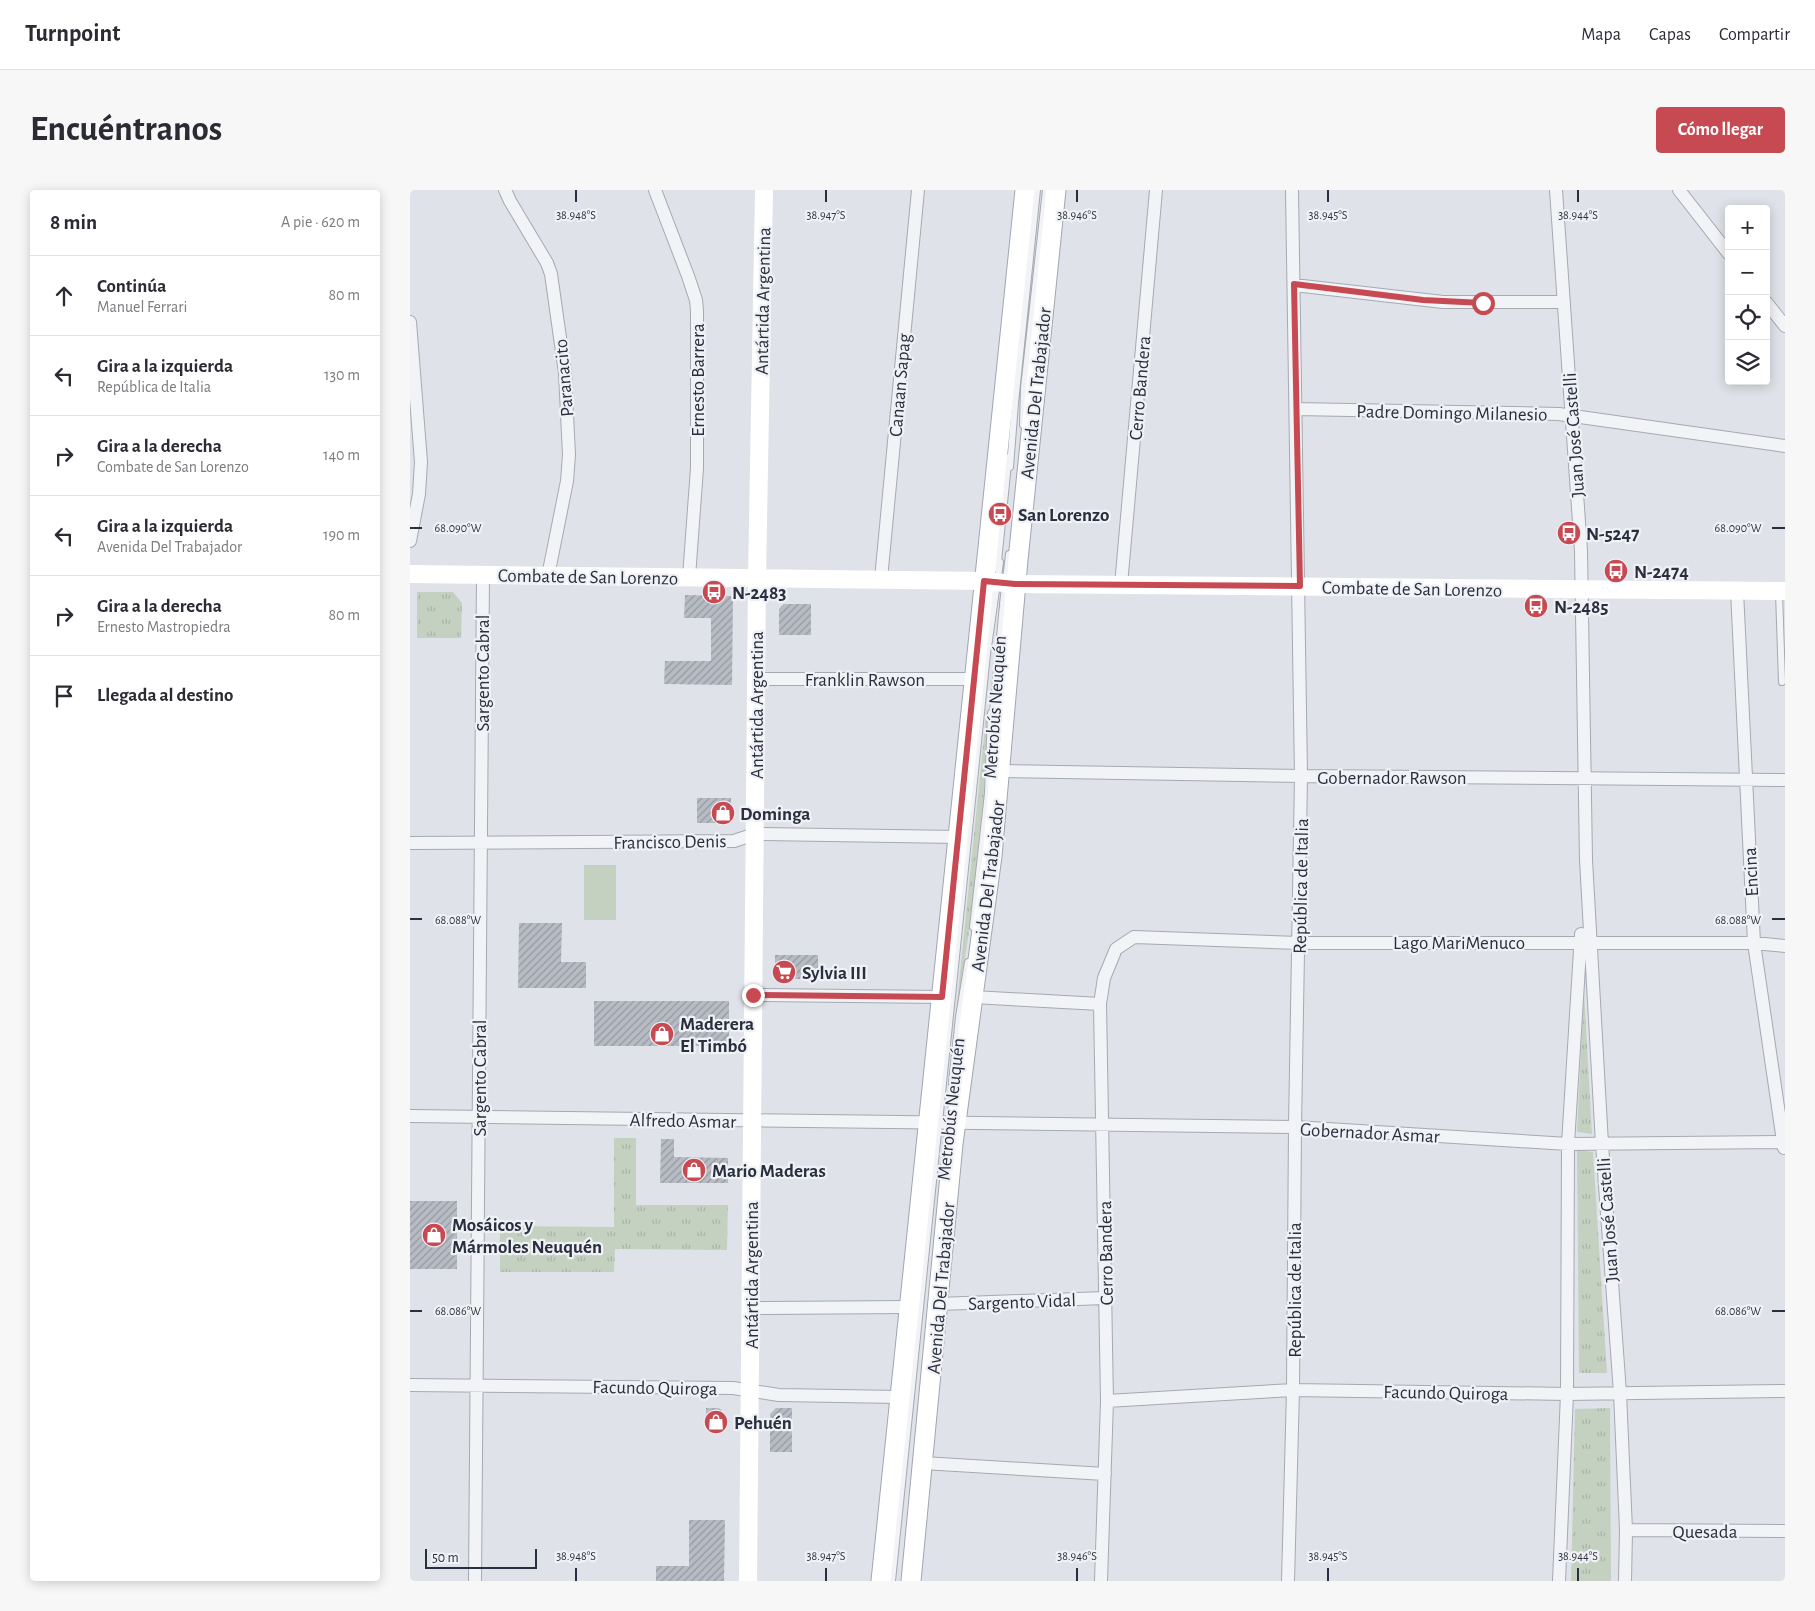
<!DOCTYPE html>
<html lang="es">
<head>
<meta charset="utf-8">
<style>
	:root { --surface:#fff; --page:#f7f7f7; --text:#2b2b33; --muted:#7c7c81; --line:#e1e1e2; --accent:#c74a53 }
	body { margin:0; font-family:"Alegreya Sans",sans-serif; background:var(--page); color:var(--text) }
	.controls { position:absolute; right:15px; top:15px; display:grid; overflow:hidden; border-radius:5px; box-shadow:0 2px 12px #0003 }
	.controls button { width:45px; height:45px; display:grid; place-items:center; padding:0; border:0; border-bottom:1px solid var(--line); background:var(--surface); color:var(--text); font:25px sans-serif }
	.scale { position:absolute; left:15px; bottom:12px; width:112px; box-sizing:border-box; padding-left:5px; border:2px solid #292f3e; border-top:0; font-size:14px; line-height:18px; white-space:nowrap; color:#292f3e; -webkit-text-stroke:4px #eff1f5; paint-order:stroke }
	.stop { position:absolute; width:15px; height:15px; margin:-11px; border:4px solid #c74a53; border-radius:50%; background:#fff }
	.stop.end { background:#c74a53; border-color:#fff; box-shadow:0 1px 5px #0008 }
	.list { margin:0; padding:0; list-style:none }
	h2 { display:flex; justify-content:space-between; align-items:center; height:65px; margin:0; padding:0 20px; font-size:21px }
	h2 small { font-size:16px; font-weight:400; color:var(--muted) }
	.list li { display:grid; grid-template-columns:32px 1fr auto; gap:15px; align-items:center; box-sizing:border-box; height:80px; padding:0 20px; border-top:1px solid var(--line) }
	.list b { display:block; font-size:19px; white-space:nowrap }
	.list p { margin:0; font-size:16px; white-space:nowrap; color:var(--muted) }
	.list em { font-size:16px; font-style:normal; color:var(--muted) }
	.icon { flex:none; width:28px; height:28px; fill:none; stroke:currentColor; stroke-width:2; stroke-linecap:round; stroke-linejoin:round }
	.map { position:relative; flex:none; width:1375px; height:1391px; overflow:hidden; border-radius:5px }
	header { display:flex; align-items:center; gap:30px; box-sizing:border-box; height:70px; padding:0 25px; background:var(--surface); border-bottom:1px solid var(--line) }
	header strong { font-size:24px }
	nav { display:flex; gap:28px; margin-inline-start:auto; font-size:18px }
	.intro { display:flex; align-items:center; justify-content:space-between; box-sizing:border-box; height:120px; padding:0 30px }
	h1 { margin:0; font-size:35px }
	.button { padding:12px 22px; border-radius:5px; background:var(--accent); color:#fff; font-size:18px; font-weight:700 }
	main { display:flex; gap:30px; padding:0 30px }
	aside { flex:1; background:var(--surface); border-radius:5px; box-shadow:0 2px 12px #0003 }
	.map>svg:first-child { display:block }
	.grass { fill:url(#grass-tufts) }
	.garden { fill:#c4d1c1 }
	.building { fill:url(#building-hatch) }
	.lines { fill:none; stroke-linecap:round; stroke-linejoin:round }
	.service-casing { stroke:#a5a9b2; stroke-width:8 }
	.pedestrian-casing { stroke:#a5a9b2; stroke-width:11 }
	.minor-casing { stroke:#a5a9b2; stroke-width:14 }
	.primary-casing { stroke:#9fa6b3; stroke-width:21 }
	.service { stroke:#f2f3f6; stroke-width:6 }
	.pedestrian { stroke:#f2f3f6; stroke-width:9 }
	.minor { stroke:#f2f3f6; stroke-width:12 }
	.secondary { stroke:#fff; stroke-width:18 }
	.primary { stroke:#fff; stroke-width:19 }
	.route { stroke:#c74a53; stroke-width:6 }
	.ticks { fill:none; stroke:#292f3e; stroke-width:2 }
	.labels { text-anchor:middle; stroke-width:4.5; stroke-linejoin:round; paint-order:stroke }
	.street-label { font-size:19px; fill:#292f3e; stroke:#eff1f5 }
	.poi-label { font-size:19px; font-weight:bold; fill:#292f3e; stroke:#eff1f5; text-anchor:start }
	.ticks-label { font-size:12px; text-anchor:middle; fill:#292f3e; stroke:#eff1f5; stroke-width:4.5; stroke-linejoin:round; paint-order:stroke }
</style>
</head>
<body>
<header>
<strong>Turnpoint</strong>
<nav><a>Mapa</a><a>Capas</a><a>Compartir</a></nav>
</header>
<div class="intro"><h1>Encuéntranos</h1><a class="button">Cómo llegar</a></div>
<main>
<aside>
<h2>8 min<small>A pie · 620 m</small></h2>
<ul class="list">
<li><svg class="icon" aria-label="ahead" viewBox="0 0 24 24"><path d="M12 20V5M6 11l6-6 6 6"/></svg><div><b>Continúa</b><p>Manuel Ferrari</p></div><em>80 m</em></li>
<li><svg class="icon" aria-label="left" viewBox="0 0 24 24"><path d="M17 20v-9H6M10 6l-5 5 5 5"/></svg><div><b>Gira a la izquierda</b><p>República de Italia</p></div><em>130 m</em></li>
<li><svg class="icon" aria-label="right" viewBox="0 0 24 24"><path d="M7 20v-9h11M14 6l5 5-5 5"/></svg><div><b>Gira a la derecha</b><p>Combate de San Lorenzo</p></div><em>140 m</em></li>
<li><svg class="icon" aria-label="left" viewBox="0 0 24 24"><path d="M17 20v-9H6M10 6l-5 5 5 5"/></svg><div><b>Gira a la izquierda</b><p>Avenida Del Trabajador</p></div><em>190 m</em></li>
<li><svg class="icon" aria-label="right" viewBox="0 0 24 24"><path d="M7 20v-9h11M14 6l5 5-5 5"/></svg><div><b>Gira a la derecha</b><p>Ernesto Mastropiedra</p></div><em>80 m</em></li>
<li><svg class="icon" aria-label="arrive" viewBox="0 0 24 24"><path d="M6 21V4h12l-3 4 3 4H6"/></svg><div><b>Llegada al destino</b></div></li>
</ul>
</aside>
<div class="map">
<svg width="1375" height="1391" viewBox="0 0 1375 1391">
	<defs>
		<pattern id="grass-tufts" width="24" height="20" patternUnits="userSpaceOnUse" patternTransform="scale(1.25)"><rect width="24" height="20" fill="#c4d1c1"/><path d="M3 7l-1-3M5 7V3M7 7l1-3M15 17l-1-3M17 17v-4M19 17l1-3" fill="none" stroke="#a8b4a7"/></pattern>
		<pattern id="building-hatch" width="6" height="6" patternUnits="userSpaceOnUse" patternTransform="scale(1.25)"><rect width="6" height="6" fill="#b7bbc4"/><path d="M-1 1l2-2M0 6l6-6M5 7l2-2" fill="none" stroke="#9598a1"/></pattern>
	</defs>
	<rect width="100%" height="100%" fill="#dfe2e8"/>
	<path class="grass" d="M 7,402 L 43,402 L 52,413 L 51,448 L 7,448 Z
		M 577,517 L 574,603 L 559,742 L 546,822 Z
		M 1174,801 L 1182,944 L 1167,942 Z
		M 204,948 L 226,948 L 226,1015 L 318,1015 L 317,1060 L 205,1059 L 204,1082 L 90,1082 L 90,1036 L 204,1037 Z
		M 1167,960 L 1183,962 L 1197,1183 L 1169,1183 Z
		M 1200,1218 L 1201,1391 L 1161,1391 L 1165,1219 Z"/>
	<path class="garden" d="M 174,675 L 206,675 L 206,730 L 174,730 Z"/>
	<path class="building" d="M 275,405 L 323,406 L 322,495 L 254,494 L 255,471 L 301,471 L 301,428 L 274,428 Z
		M 374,414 L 401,414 L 401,445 L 369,445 L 369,419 Z
		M 287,608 L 321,608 L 321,623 L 311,633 L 287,633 Z
		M 109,733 L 152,733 L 151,772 L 176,772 L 176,798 L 108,798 Z
		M 365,765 L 408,765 L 408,789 L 373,789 L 365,781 Z
		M 184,811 L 319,811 L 319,856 L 184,856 Z
		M 251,949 L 264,949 L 264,967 L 318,968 L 318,993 L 250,993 Z
		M 0,1011 L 47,1011 L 47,1079 L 0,1079 Z
		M 296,1218 L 309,1218 L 316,1225 L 316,1239 L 296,1239 Z
		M 366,1218 L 382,1218 L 382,1262 L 360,1262 L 360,1224 Z
		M 279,1330 L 315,1330 L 314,1391 L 246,1391 L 246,1376 L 279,1376 Z"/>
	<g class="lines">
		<g class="service-casing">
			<path id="service" d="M 613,235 L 614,198 L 636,0
				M 600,277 L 605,213 L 627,0
				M 1369,403 L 1372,492
				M 593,414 L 599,364
				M 563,737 L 578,603 L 581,523
				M 542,893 L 549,827 L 558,772
				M 482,1391 L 577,464 L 590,372"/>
		</g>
		<g class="pedestrian-casing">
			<path id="pedestrian" d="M 591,268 L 597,269 L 586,376 L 583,378 L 580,375 Z
				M 599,410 L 601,413 L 591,528 L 584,528 L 594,420 L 596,411 Z"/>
		</g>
		<g class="minor-casing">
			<path id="minor" d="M 95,0 L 100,11 L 137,73 L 141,84 L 155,183 L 159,265 L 157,291 L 138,386
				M 245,0 L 278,86 L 286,110 L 287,121 L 287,278 L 279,387
				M 1146,0 L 1171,361 L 1176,670 L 1192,954 L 1210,1203 L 1216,1340 L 1215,1391
				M 1269,0 L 1319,64
				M 884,95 L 1033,112 L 1154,112
				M 1356,112 L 1375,136
				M 0,132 L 11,272 L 9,304 L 0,351
				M 886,219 L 1149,224 L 1375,256
				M 471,389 L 508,0
				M 711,395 L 746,0
				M 1327,401 L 1344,753 L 1374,958
				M 346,489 L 565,489
				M 590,581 L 891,586 L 1375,590
				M 0,653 L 324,651 L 345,644 L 549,647
				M 343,805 L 532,807
				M 563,807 L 690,814
				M 0,926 L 885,937 L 1158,954 L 1375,952
				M 528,1114 L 695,1108
				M 340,1118 L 499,1117
				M 0,1195 L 323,1198 L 369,1205 L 489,1207
				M 697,1211 L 883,1200 L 1157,1204 L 1375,1201
				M 513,1273 L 695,1284
				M 1216,1340 L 1375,1341
				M 65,1391 L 73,385
				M 691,1391 L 697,1211 L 690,814 L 694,788 L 706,759 L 724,747 L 889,753 L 1344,753 L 1375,756
				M 878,1391 L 883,1200 L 885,937 L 891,586 L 882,0
				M 1149,1391 L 1157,1204 L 1158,954 L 1171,744"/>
		</g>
		<g class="primary-casing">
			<path id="primary" d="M 471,1391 L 615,0
				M 501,1391 L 543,954 L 582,666 L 608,370 L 646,0"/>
		</g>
		<use href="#service" class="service"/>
		<use href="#pedestrian" class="pedestrian"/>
		<use href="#minor" class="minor"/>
		<path class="secondary" d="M 0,384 L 574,391 L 605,394 L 1375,401
			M 338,1391 L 347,388 L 354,0"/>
		<use href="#primary" class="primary"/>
	</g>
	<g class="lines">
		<path class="route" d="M 343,805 L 532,807 L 574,391 L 605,394 L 890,396 L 884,94 L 1013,110 L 1073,113"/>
	</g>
	<path class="ticks" d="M 166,0 L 166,12M 416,0 L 416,12M 667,0 L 667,12M 918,0 L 918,12M 1168,0 L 1168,12M 0,338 L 12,338M 1362,338 L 1375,338M 0,729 L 12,729M 1362,729 L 1375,729M 0,1121 L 12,1121M 1362,1121 L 1375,1121M 166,1378 L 166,1391M 416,1378 L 416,1391M 667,1378 L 667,1391M 918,1378 L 918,1391M 1168,1378 L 1168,1391"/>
	<defs>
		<g id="bus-disc" transform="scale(1.25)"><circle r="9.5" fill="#c74a53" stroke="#eff1f5"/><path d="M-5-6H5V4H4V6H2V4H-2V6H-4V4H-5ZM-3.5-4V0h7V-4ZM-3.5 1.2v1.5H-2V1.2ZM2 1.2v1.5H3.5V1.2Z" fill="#fff"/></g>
		<g id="shop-disc" transform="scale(1.25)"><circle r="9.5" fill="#c74a53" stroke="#eff1f5"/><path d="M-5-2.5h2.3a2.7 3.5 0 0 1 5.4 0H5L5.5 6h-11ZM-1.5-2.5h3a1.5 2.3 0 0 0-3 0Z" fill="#fff"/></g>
		<g id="supermarket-disc" transform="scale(1.25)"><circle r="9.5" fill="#c74a53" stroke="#eff1f5"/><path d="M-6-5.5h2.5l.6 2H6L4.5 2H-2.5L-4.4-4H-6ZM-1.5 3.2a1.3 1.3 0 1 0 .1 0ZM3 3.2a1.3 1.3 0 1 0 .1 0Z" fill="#fff"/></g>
	</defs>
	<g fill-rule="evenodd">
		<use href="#bus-disc" x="590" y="324"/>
		<use href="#bus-disc" x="1159" y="343"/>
		<use href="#bus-disc" x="1206" y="381"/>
		<use href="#bus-disc" x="304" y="402"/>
		<use href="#bus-disc" x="1126" y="416"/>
		<use href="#shop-disc" x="313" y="623"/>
		<use href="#supermarket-disc" x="374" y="782"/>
		<use href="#shop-disc" x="252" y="844"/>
		<use href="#shop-disc" x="284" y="980"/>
		<use href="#shop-disc" x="24" y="1045"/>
		<use href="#shop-disc" x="306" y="1232"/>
	</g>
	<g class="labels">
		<g class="street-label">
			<text transform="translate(352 111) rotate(-89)" y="7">Antártida Argentina</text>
			<text transform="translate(153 188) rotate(-95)" y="7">Paranacito</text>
			<text transform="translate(287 190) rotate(-90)" y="7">Ernesto Barrera</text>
			<text transform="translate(489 195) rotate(-85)" y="7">Canaan Sapag</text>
			<text transform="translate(729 198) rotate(-85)" y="7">Cerro Bandera</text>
			<text transform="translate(625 203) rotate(-84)" y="7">Avenida Del Trabajador</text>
			<text transform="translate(1042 222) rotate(1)" y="7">Padre Domingo Milanesio</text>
			<text transform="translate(1163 245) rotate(-94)" y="7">Juan José Castelli</text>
			<text transform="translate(178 386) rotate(1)" y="7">Combate de San Lorenzo</text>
			<text transform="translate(1002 398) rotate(1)" y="7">Combate de San Lorenzo</text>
			<text transform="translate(72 483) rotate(-90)" y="7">Sargento Cabral</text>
			<text x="455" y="496">Franklin Rawson</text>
			<text transform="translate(346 515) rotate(-90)" y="7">Antártida Argentina</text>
			<text transform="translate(584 517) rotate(-86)" y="7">Metrobús Neuquén</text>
			<text x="982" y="594">Gobernador Rawson</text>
			<text transform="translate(260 651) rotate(-1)" y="7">Francisco Denis</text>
			<text transform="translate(1340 682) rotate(-93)" y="7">Encina</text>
			<text transform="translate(577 696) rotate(-83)" y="7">Avenida Del Trabajador</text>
			<text transform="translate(890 696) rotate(-89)" y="7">República de Italia</text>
			<text x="1049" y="759">Lago MariMenuco</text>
			<text transform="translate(69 888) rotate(-90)" y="7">Sargento Cabral</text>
			<text transform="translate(540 919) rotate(-84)" y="7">Metrobús Neuquén</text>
			<text transform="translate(273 930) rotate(1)" y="7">Alfredo Asmar</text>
			<text transform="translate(960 942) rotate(3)" y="7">Gobernador Asmar</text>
			<text transform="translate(1197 1030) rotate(-94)" y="7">Juan José Castelli</text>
			<text transform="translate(695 1063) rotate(-91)" y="7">Cerro Bandera</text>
			<text transform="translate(341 1085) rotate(-90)" y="7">Antártida Argentina</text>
			<text transform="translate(530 1098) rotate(-85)" y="7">Avenida Del Trabajador</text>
			<text transform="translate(884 1100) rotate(-90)" y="7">República de Italia</text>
			<text transform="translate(612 1111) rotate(-2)" y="7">Sargento Vidal</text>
			<text transform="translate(245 1197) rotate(1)" y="7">Facundo Quiroga</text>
			<text transform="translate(1036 1202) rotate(1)" y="7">Facundo Quiroga</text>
			<text x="1295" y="1348">Quesada</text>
		</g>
		<g class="poi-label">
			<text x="608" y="331">San Lorenzo</text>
			<text x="1176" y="350">N-5247</text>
			<text x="1224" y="388">N-2474</text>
			<text x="322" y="409">N-2483</text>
			<text x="1144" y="423">N-2485</text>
			<text x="330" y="630">Dominga</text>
			<text x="392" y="789">Sylvia III</text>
			<text x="270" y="840">Maderera<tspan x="270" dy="22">El Timbó</tspan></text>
			<text x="302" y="987">Mario Maderas</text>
			<text x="42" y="1041">Mosáicos y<tspan x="42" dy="22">Mármoles Neuquén</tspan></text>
			<text x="324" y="1239">Pehuén</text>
		</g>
	</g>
	<g class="ticks-label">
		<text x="166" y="29">38.948°S</text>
		<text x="416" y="29">38.947°S</text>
		<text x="667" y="29">38.946°S</text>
		<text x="918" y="29">38.945°S</text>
		<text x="1168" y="29">38.944°S</text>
		<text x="1328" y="342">68.090°W</text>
		<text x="48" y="342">68.090°W</text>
		<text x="1328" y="734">68.088°W</text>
		<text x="48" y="734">68.088°W</text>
		<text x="48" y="1125">68.086°W</text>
		<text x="1328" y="1125">68.086°W</text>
		<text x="166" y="1370">38.948°S</text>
		<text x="416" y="1370">38.947°S</text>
		<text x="667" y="1370">38.946°S</text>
		<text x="918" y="1370">38.945°S</text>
		<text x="1168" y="1370">38.944°S</text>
	</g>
</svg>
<div class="controls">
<button>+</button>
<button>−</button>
<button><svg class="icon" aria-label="locate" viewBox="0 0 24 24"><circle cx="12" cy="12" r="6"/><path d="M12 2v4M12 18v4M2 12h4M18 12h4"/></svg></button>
<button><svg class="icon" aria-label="layers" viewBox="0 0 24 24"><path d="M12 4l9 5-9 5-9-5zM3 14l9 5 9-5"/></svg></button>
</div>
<div class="scale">50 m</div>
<div class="stop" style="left:1073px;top:113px"></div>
<div class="stop end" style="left:343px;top:805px"></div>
</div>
</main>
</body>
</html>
